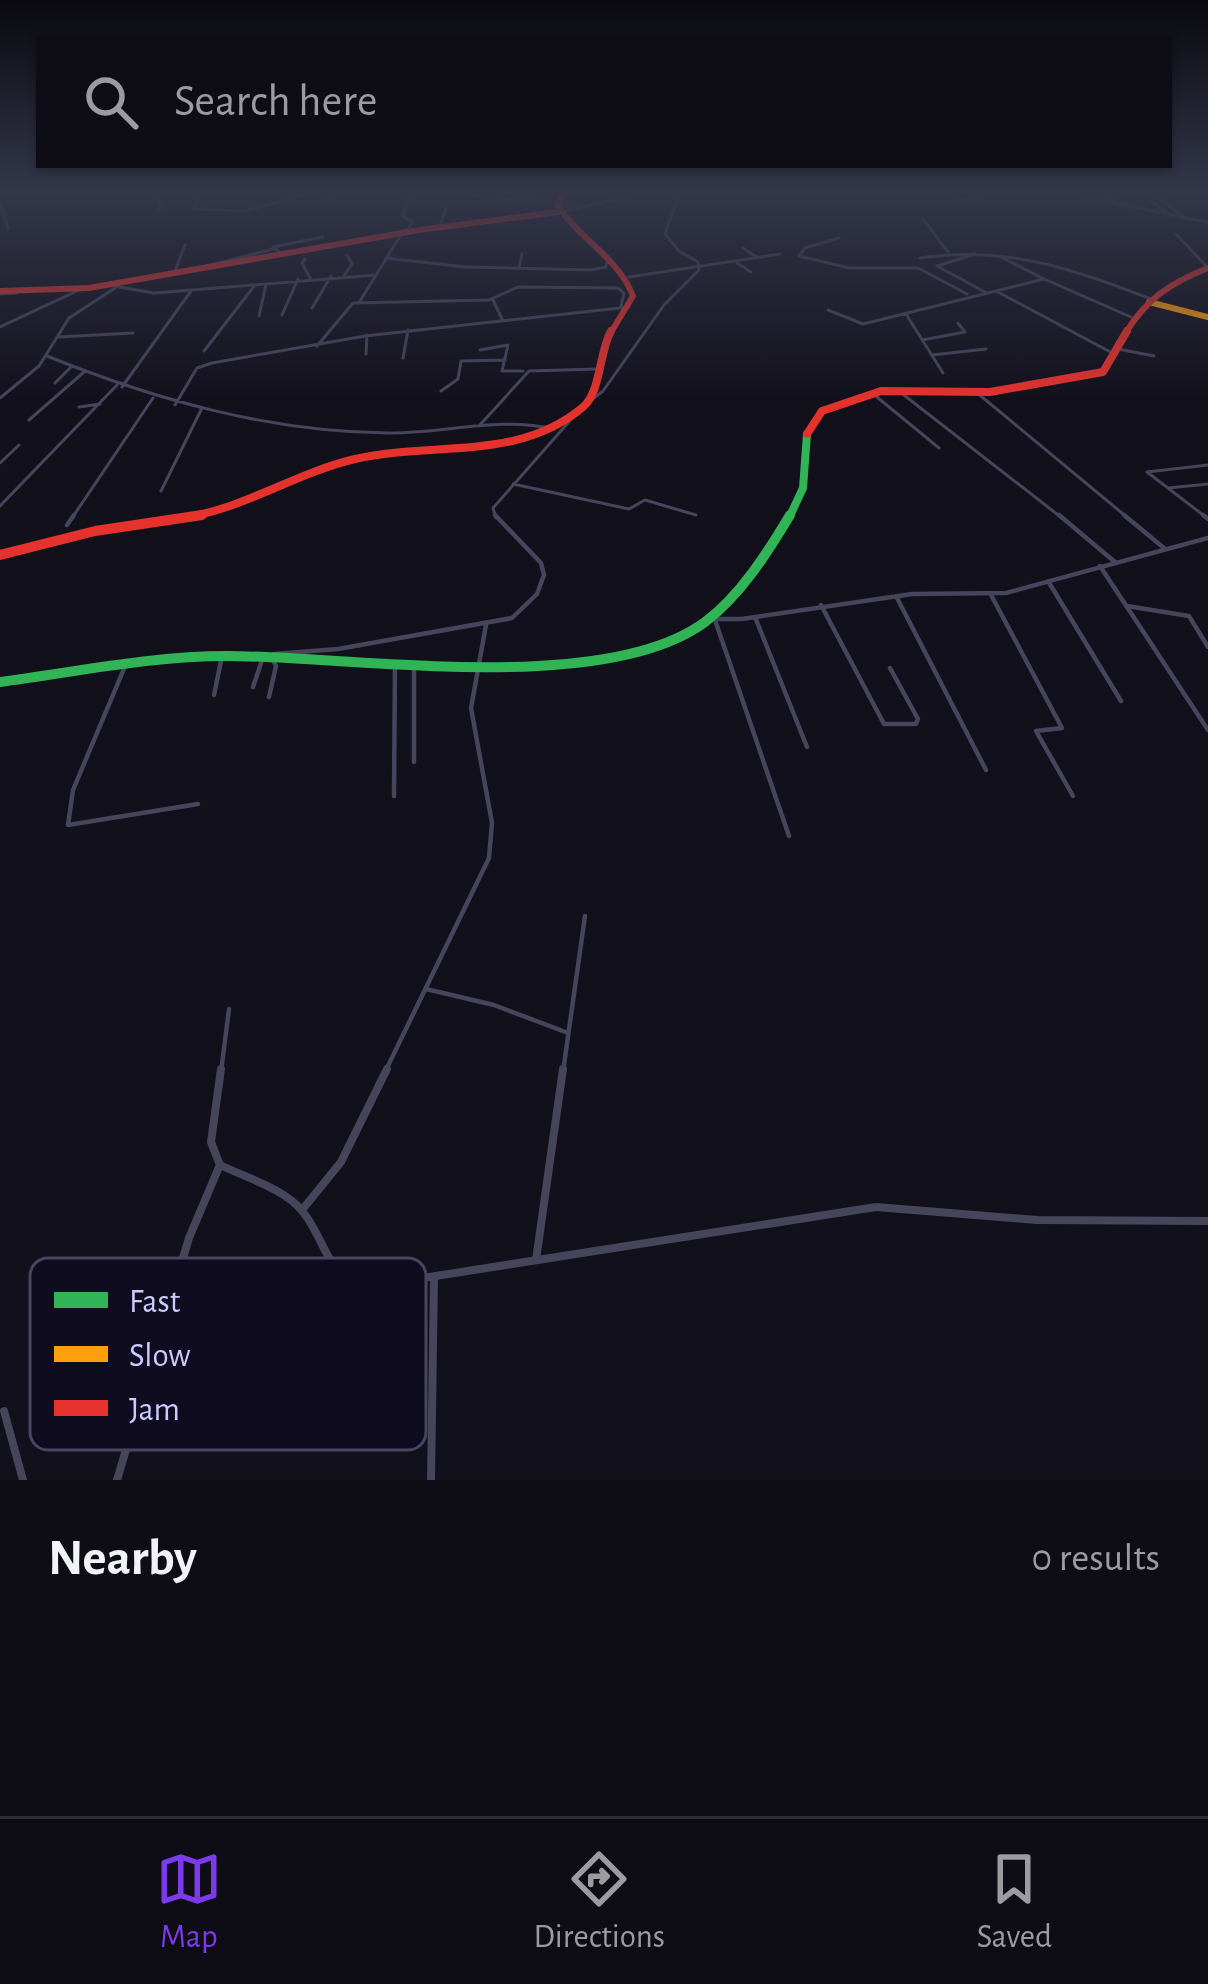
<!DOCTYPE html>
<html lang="en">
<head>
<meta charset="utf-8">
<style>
	:root { --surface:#0e0c14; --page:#1c1a22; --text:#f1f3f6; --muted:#9b9ba0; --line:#2e2c34; --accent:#7c3aed }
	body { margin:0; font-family:"Alegreya Sans",sans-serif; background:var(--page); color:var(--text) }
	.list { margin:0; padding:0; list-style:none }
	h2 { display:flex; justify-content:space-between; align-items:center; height:156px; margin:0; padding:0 48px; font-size:51px }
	h2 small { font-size:39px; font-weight:400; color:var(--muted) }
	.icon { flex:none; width:66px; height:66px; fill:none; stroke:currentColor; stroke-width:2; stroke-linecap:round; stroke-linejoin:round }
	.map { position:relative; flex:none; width:1208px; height:1480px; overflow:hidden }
	.search { position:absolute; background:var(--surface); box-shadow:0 3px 9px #0004; left:36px; right:36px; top:36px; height:132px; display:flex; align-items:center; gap:30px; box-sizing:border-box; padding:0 42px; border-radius:0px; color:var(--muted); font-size:45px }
	.sheet { height:336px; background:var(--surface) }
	nav { display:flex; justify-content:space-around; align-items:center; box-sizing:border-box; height:168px; border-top:3px solid var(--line); background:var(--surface); font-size:33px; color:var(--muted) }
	nav a { display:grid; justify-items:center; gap:6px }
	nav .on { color:var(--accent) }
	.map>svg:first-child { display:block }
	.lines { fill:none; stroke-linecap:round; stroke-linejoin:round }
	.street-far2 { stroke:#45455c; stroke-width:3 }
	.street-far1 { stroke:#45455c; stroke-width:4.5 }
	.street { stroke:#45455c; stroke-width:8 }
	.fast-far1 { stroke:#30b455; stroke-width:8 }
	.fast { stroke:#30b455; stroke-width:10 }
	.slow { stroke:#ff9f0a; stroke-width:6 }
	.jam-far2 { stroke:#e5322d; stroke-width:6 }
	.jam-far1 { stroke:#e5322d; stroke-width:8 }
	.jam { stroke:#e5322d; stroke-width:10 }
	.key { fill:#0f0c1f; stroke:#484562; stroke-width:3 }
	.key-label { font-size:33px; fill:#cecaff }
</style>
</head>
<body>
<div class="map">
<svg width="1208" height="1480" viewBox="0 0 1208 1480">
	<rect width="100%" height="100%" fill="#12101b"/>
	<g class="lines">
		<path class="street-far2" d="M 158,192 L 160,209
			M 202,192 L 194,209 L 244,211 L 315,192
			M 450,192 L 495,199 L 547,198 L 553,192
			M 1059,192 L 1208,222
			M 1107,192 L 1119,206
			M 0,195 L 18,192
			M 675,195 L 705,192
			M 1160,199 L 1186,219
			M 955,200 L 985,197 L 979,192
			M 1151,201 L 1171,215
			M 328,202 L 330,192
			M 0,204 L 8,228
			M 560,212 L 650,192
			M 922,218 L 948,252
			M 440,226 L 446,208
			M 409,228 L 412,222 L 403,216 L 410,192
			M 1176,234 L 1208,268
			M 839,238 L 805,248 L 799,256 L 849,268 L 918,268 L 967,294
			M 743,248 L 758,258
			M 282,254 L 273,247 L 323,237
			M 975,254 L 937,266 L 985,292
			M 1001,257 L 1044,279
			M 386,258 L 465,267 L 591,270 L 606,267 L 608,256
			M 920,258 C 1005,245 1073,269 1151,299
			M 305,259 L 302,263 L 310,278
			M 737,263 L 751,272
			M 207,266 L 273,249
			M 519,268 L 522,254
			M 175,271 L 185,245
			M 344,276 L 352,264 L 347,255
			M 629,277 L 780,254
			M 108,285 L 154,293 L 376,275
			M 996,291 L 1116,355
			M 0,294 L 17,293
			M 493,300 L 503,321
			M 360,301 L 404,230
			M 312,308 L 331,276
			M 828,310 L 863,324 L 1044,279 L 1131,317
			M 906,314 L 943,373
			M 282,315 L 298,279
			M 259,316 L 266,284
			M 0,327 L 79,290
			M 58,337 L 133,333
			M 922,340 L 965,332 L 958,323
			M 317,346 L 353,303 L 489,300 L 518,287 L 618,288 L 624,293 L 621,306
			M 1118,349 L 1154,356
			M 480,350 L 508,345 L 502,371 L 523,371
			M 204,351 L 255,285
			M 366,354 L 367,335
			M 932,355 L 986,349
			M 47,356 C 156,400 270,432 388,433 C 445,434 498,416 554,429
			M 403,358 L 408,330
			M 55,383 L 71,367
			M 122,387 L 191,291
			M 441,391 L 458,379 L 461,361 L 505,360
			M 900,392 L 1062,518
			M 976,392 L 1128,518
			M 872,393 L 939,448
			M 0,398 L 39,366 L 69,318 L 115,288
			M 590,401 L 603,391 L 664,305 L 699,270 L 698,262 L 679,251 L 665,234 L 677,200 L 674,192
			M 175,405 L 197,368 L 212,363 L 365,336 L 629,307
			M 79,407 L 100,404
			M 29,420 L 84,372
			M 479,426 L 529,371 L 598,369
			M 0,463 L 19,445
			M 513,484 L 629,509 L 645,500 L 696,515
			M 1168,488 L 1208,484
			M 161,491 L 201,410
			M 0,506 L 117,385
			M 72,518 L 153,398
			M 496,518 L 493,508 L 575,415
			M 1207,518 L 1147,472 L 1208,465"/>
		<path class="street-far1" d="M 1059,515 L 1115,562
			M 1124,515 L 1164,548
			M 1203,515 L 1208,519
			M 67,525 L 74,515
			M 1100,566 L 1208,730
			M 1048,581 L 1121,701
			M 990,593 L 1062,728 L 1036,731 L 1073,796
			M 896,596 L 986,770
			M 821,605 L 884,724 L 916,724 L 918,719 L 890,668
			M 1127,606 L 1189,616 L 1208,647
			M 755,617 L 807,747
			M 712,619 L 742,619 L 912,594 L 1006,593 L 1208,538
			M 715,620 L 789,836
			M 274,654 L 338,649 L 512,618 L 537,594 L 544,575 L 541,563 L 495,515
			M 126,664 L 73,790 L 68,825 L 198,804
			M 414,666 L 414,762
			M 253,687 L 263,657
			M 214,695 L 222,656
			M 269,697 L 276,666 L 273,660
			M 394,796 L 395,663
			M 426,989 L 494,1005 L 568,1033
			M 221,1072 L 229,1009
			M 385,1072 L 489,858 L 492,823 L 471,708 L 486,625
			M 563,1072 L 585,916"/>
		<path class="street" d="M 221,1069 L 211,1142 L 220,1165 C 247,1178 285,1189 303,1212 C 323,1236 329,1277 359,1288 L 876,1207 L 1037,1220 L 1208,1221
			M 302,1210 L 341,1162 L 387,1069
			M 536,1260 L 563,1069
			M 4,1411 L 23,1480
			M 117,1480 L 189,1238 L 219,1167
			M 431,1480 L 434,1277"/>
		<path class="fast-far1" d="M 789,518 L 803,488 L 807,434"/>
		<path class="fast" d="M 0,682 C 75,672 151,656 227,656 C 351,656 604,697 705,622 C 740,596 768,552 790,515"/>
		<path class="slow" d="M 1149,302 L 1208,317"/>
		<path class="jam-far2" d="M 562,192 L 558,206 C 580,240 618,257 633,296 L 610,334
			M 0,291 L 89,288 L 419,230 L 559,212
			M 1125,334 C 1146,299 1170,283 1208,268"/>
		<path class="jam-far1" d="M 807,434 L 822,411 L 881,391 L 990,392 L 1103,372 L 1127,331
			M 182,518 C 244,509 295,473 355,459 C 433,441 518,462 583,407 C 601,392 599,352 611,331"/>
		<path class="jam" d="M 0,555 L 95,531 L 202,515"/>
	</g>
	<linearGradient id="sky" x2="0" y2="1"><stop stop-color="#0a090f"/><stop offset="0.48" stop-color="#33374a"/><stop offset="1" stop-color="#33374a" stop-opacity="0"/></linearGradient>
	<rect width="1208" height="400" fill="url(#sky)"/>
	<rect x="30" y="1258" width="396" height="192" rx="18" class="key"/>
	<rect x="54" y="1292" width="54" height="16" fill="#30b455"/>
	<rect x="54" y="1346" width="54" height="16" fill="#ff9f0a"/>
	<rect x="54" y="1400" width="54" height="16" fill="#e5322d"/>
	<g class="key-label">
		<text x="129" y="1312">Fast</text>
		<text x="129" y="1366">Slow</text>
		<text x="129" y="1420">Jam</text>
	</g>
</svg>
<div class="search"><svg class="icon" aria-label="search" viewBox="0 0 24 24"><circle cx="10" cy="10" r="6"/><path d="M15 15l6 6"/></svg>Search here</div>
</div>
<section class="sheet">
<h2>Nearby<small>0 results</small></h2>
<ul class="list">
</ul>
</section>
<nav>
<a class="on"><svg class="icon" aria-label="map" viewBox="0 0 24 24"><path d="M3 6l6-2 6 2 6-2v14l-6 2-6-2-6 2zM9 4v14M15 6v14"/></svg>Map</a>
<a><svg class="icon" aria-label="directions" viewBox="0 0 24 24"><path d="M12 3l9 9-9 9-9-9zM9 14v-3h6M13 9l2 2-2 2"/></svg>Directions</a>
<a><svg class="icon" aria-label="saved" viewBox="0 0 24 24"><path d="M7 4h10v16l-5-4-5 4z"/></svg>Saved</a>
</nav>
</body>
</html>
